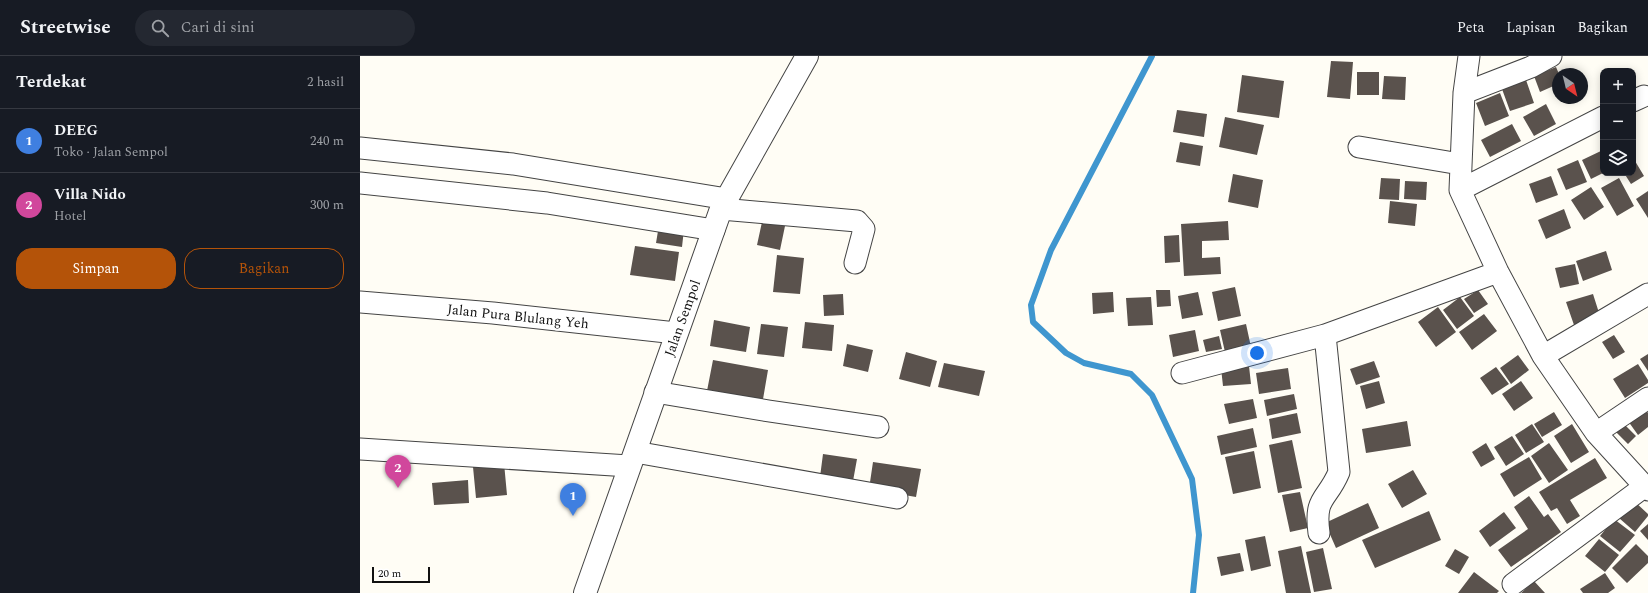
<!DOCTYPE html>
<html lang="id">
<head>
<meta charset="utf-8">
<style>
	:root { --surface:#171b24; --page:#242831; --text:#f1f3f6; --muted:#9ea1a6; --line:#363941; --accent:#b45309 }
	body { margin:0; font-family:Spectral,serif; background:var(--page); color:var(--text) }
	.controls { position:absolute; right:12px; top:12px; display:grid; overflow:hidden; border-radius:8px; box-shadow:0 2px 10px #0003 }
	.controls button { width:36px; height:36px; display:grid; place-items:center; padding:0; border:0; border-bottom:1px solid var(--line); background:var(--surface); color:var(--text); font:20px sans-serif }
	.compass { position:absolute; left:1192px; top:12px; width:36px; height:36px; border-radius:50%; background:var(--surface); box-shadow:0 2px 10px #0003; rotate:145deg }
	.scale { position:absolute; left:12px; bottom:10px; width:58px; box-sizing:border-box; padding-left:4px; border:2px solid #111; border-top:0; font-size:11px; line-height:14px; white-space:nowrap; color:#111; -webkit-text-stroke:3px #fff; paint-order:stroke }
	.you { position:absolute; left:897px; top:297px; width:14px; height:14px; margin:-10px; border:3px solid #fff; border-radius:50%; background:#1a73e8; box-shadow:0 0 0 6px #1a73e833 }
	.badge { display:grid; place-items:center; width:26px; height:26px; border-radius:50%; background:var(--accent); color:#fff; font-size:13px; font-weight:700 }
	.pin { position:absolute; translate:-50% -33px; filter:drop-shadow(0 1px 2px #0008) }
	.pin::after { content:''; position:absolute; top:21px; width:14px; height:12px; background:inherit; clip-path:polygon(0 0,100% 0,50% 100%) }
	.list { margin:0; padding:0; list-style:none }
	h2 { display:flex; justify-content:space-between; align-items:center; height:52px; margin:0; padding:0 16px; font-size:17px }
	h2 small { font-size:13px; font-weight:400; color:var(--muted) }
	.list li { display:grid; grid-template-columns:26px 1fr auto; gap:12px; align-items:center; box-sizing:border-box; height:64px; padding:0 16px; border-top:1px solid var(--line) }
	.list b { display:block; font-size:15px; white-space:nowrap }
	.list p { margin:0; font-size:13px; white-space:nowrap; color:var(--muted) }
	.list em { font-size:13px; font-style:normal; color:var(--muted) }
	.actions { display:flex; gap:8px; padding:12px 16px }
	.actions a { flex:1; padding:9px 0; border:1px solid var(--accent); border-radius:16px; text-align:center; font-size:14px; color:var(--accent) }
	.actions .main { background:var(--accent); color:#fff }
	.icon { flex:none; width:22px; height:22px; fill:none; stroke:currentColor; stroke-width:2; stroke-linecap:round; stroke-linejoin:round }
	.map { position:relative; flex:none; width:1288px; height:537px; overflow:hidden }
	header { display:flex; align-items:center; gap:24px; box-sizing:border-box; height:56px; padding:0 20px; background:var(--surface); border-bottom:1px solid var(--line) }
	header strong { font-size:19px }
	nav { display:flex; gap:22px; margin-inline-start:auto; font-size:14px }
	.search { width:280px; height:36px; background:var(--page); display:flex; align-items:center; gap:10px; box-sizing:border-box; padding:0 14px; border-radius:22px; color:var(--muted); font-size:15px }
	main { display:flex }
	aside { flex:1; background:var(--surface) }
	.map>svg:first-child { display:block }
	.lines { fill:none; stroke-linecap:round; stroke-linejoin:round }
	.stream { stroke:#3f96cf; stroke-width:6 }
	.building { fill:#5a524d }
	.minor-casing { stroke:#444; stroke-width:23 }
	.tertiary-casing { stroke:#444; stroke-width:24 }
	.minor { stroke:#fff; stroke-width:21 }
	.tertiary { stroke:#fff; stroke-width:22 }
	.labels { text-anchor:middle; stroke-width:4; stroke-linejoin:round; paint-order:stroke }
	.street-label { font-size:14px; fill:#111; stroke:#fff }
</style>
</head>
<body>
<header>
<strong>Streetwise</strong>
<div class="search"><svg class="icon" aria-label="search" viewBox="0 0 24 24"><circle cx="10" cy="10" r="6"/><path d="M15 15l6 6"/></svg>Cari di sini</div>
<nav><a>Peta</a><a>Lapisan</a><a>Bagikan</a></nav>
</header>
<main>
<aside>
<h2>Terdekat<small>2 hasil</small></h2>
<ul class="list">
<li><span class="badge" style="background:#3f7fe0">1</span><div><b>DEEG</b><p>Toko · Jalan Sempol</p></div><em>240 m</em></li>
<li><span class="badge" style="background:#d1479c">2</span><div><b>Villa Nido</b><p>Hotel</p></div><em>300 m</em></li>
</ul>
<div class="actions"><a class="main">Simpan</a><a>Bagikan</a></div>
</aside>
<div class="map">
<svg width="1288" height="537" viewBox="0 0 1288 537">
	<rect width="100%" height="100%" fill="#fffdf5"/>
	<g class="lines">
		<path class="stream" d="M 792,0 L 691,194 L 671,249 L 673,266 L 706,297 L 724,307 L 771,318 L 792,339 L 832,423 L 839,479 L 833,537"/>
	</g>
	<path class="building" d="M 971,5 L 993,6 L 990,43 L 967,41 Z
		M 1196,11 L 1199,18 L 1198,28 L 1180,36 L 1174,20 Z
		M 997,16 L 1019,16 L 1019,39 L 997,39 Z
		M 882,19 L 924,25 L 919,62 L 877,56 Z
		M 1024,20 L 1046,21 L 1045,44 L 1022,43 Z
		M 1166,24 L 1174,47 L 1150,55 L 1142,33 Z
		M 1140,37 L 1149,60 L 1125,70 L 1116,47 Z
		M 1186,48 L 1196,68 L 1174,80 L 1163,61 Z
		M 817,54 L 847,58 L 844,81 L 813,76 Z
		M 865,61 L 904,69 L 897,99 L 859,91 Z
		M 1152,68 L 1161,85 L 1130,101 L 1121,84 Z
		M 820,86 L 843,90 L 840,110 L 816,106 Z
		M 1243,94 L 1243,117 L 1231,123 L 1222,104 Z
		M 1218,104 L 1227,126 L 1206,134 L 1197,113 Z
		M 1275,105 L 1284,120 L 1271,128 L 1264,117 L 1273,117 L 1273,107 Z
		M 873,118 L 903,124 L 898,152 L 868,146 Z
		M 1191,120 L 1198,139 L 1176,147 L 1169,128 Z
		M 1021,122 L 1040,123 L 1039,144 L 1019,143 Z
		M 1259,122 L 1274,150 L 1257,160 L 1241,132 Z
		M 1045,125 L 1067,126 L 1066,144 L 1044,143 Z
		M 1231,131 L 1244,151 L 1224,164 L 1211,144 Z
		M 1288,135 L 1288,162 L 1276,143 Z
		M 1030,145 L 1057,148 L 1055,170 L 1028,167 Z
		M 1204,153 L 1211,172 L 1186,183 L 1178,164 Z
		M 868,165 L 869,184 L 842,185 L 842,202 L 860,201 L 861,218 L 824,220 L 821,168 Z
		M 402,166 L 425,170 L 420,194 L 397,189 Z
		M 299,169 L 324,173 L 322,191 L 296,187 Z
		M 819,179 L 820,206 L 805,207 L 804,180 Z
		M 275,190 L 319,196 L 315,225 L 270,219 Z
		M 1246,195 L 1252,214 L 1223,225 L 1216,205 Z
		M 417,199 L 444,202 L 440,238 L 413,236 Z
		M 1215,208 L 1219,228 L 1200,232 L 1195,212 Z
		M 875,231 L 881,260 L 858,265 L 852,236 Z
		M 796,234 L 810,234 L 811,250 L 797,251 Z
		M 1118,234 L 1128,248 L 1114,257 L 1104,243 Z
		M 753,236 L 754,256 L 733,258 L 732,237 Z
		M 838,236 L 843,259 L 822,263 L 818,240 Z
		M 483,238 L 484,259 L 464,260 L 463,239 Z
		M 1233,238 L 1240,260 L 1214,269 L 1206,246 Z
		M 791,241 L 793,269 L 768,270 L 766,242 Z
		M 1100,241 L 1114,260 L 1097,273 L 1083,254 Z
		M 1078,251 L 1096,276 L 1076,291 L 1058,266 Z
		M 1124,258 L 1137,275 L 1112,294 L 1099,276 Z
		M 354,264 L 390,271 L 386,296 L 350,290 Z
		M 445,266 L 474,269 L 472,295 L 442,292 Z
		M 401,268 L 428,271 L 424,301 L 397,298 Z
		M 886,268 L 891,291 L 865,296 L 860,274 Z
		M 835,274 L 839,295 L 813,301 L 809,279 Z
		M 1254,279 L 1265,296 L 1253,303 L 1242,286 Z
		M 859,280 L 862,293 L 846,296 L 843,284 Z
		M 487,288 L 513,294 L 508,316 L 483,310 Z
		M 546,296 L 577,305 L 570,331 L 539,323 Z
		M 1288,298 L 1288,315 L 1280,303 Z
		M 1158,299 L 1169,314 L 1151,328 L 1140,312 Z
		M 353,304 L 408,314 L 402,349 L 346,340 Z
		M 1014,305 L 1020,321 L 996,329 L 990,313 Z
		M 584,307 L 625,315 L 619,340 L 578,331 Z
		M 1278,308 L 1288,324 L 1288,327 L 1265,342 L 1253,323 Z
		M 889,310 L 891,328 L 863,330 L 861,312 Z
		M 1136,311 L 1149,328 L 1132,339 L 1120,322 Z
		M 928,312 L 931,333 L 899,338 L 896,317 Z
		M 1019,325 L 1025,347 L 1006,353 L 1000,330 Z
		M 1161,325 L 1173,342 L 1154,355 L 1142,338 Z
		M 934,338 L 937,353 L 907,360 L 904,344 Z
		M 893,343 L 897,362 L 869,368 L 864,348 Z
		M 1285,352 L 1288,357 L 1288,371 L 1278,379 L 1268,365 Z
		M 1194,356 L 1202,369 L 1182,381 L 1174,368 Z
		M 937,357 L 941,377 L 912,383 L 909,363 Z
		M 1047,365 L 1051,390 L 1006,397 L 1002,373 Z
		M 1262,366 L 1276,380 L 1268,388 L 1254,374 Z
		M 1172,368 L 1184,386 L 1166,397 L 1155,379 Z
		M 1212,368 L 1229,396 L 1211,407 L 1194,380 Z
		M 893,372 L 897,391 L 861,399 L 857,380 Z
		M 1152,380 L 1164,398 L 1146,410 L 1134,391 Z
		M 932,384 L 942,432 L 918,437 L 909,389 Z
		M 1126,387 L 1135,403 L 1121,411 L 1112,396 Z
		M 1189,387 L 1208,414 L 1189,427 L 1171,400 Z
		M 894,395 L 901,432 L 873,438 L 865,401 Z
		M 463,398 L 497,403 L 493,425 L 460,421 Z
		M 1169,401 L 1182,423 L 1154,441 L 1140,418 Z
		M 1235,402 L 1247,422 L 1210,444 L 1220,460 L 1207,468 L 1197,452 L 1191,455 L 1179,436 Z
		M 513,406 L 561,413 L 556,441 L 509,433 Z
		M 144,407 L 147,439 L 116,442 L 113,411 Z
		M 1053,414 L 1067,438 L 1042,452 L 1028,428 Z
		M 108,424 L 109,447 L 74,449 L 72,427 Z
		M 940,436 L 948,472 L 930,476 L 922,439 Z
		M 1169,440 L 1184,461 L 1188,458 L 1201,476 L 1151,511 L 1138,494 L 1168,473 L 1154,451 Z
		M 1274,445 L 1288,458 L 1288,460 L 1275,476 L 1259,462 Z
		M 1008,447 L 1019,472 L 976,492 L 965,467 Z
		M 1069,455 L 1081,484 L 1015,512 L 1002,484 Z
		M 1144,456 L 1156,472 L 1130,491 L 1119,475 Z
		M 1254,463 L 1275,479 L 1260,496 L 1240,480 Z
		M 1288,468 L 1288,484 L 1280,475 Z
		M 905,480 L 911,510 L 891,515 L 885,484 Z
		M 1239,483 L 1259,499 L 1245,516 L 1225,500 Z
		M 1276,488 L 1288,500 L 1288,507 L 1267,527 L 1252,512 Z
		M 941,490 L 951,537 L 926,537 L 918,495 Z
		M 963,492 L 972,533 L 954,536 L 946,496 Z
		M 1095,493 L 1109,501 L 1099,518 L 1085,510 Z
		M 880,497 L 884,515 L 861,520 L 857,501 Z
		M 1114,516 L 1139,535 L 1137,537 L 1098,537 Z
		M 1245,517 L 1255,532 L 1248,537 L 1223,537 L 1220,533 Z
		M 1174,525 L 1185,537 L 1161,537 Z"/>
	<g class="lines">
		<g class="minor-casing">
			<path id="minor" d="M 1109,0 L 1104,37 L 1100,134 L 1138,216 L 1183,300 L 1236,377 L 1288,434
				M 1104,37 L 1171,11 L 1191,0
				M 1273,45 L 1284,40
				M 999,91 L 1100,108
				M 0,92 L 153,108 L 367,143
				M 0,127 L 187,147 L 354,174
				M 1100,134 L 1243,61
				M 361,153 L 497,165 L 504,173 L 495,207
				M 0,246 L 133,257 L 316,277
				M 1183,300 L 1288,238
				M 822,317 L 965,279 L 1138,216
				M 295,336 L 409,355 L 518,371
				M 1236,377 L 1288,342
				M 0,393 L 269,410
				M 275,396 L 537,442
				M 959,477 C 954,440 967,445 979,416 L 965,279
				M 1153,528 L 1284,431"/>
		</g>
		<g class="tertiary-casing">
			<path id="tertiary" d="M 225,537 L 361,153 L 447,0"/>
		</g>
		<use href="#minor" class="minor"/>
		<use href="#tertiary" class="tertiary"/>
	</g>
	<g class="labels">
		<g class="street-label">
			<text transform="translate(158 260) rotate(6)" y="5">Jalan Pura Blulang Yeh</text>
			<text transform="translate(322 262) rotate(-70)" y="5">Jalan Sempol</text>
		</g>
	</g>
</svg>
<div class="controls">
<button>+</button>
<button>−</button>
<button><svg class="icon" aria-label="layers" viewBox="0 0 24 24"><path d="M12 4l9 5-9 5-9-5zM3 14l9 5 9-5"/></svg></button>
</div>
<svg class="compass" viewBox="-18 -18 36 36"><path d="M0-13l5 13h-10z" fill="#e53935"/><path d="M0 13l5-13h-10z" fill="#9ea1a6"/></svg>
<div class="scale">20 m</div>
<div class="you"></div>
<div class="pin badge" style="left:213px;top:460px;background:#3f7fe0">1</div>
<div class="pin badge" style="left:38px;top:432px;background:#d1479c">2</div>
</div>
</main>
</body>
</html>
